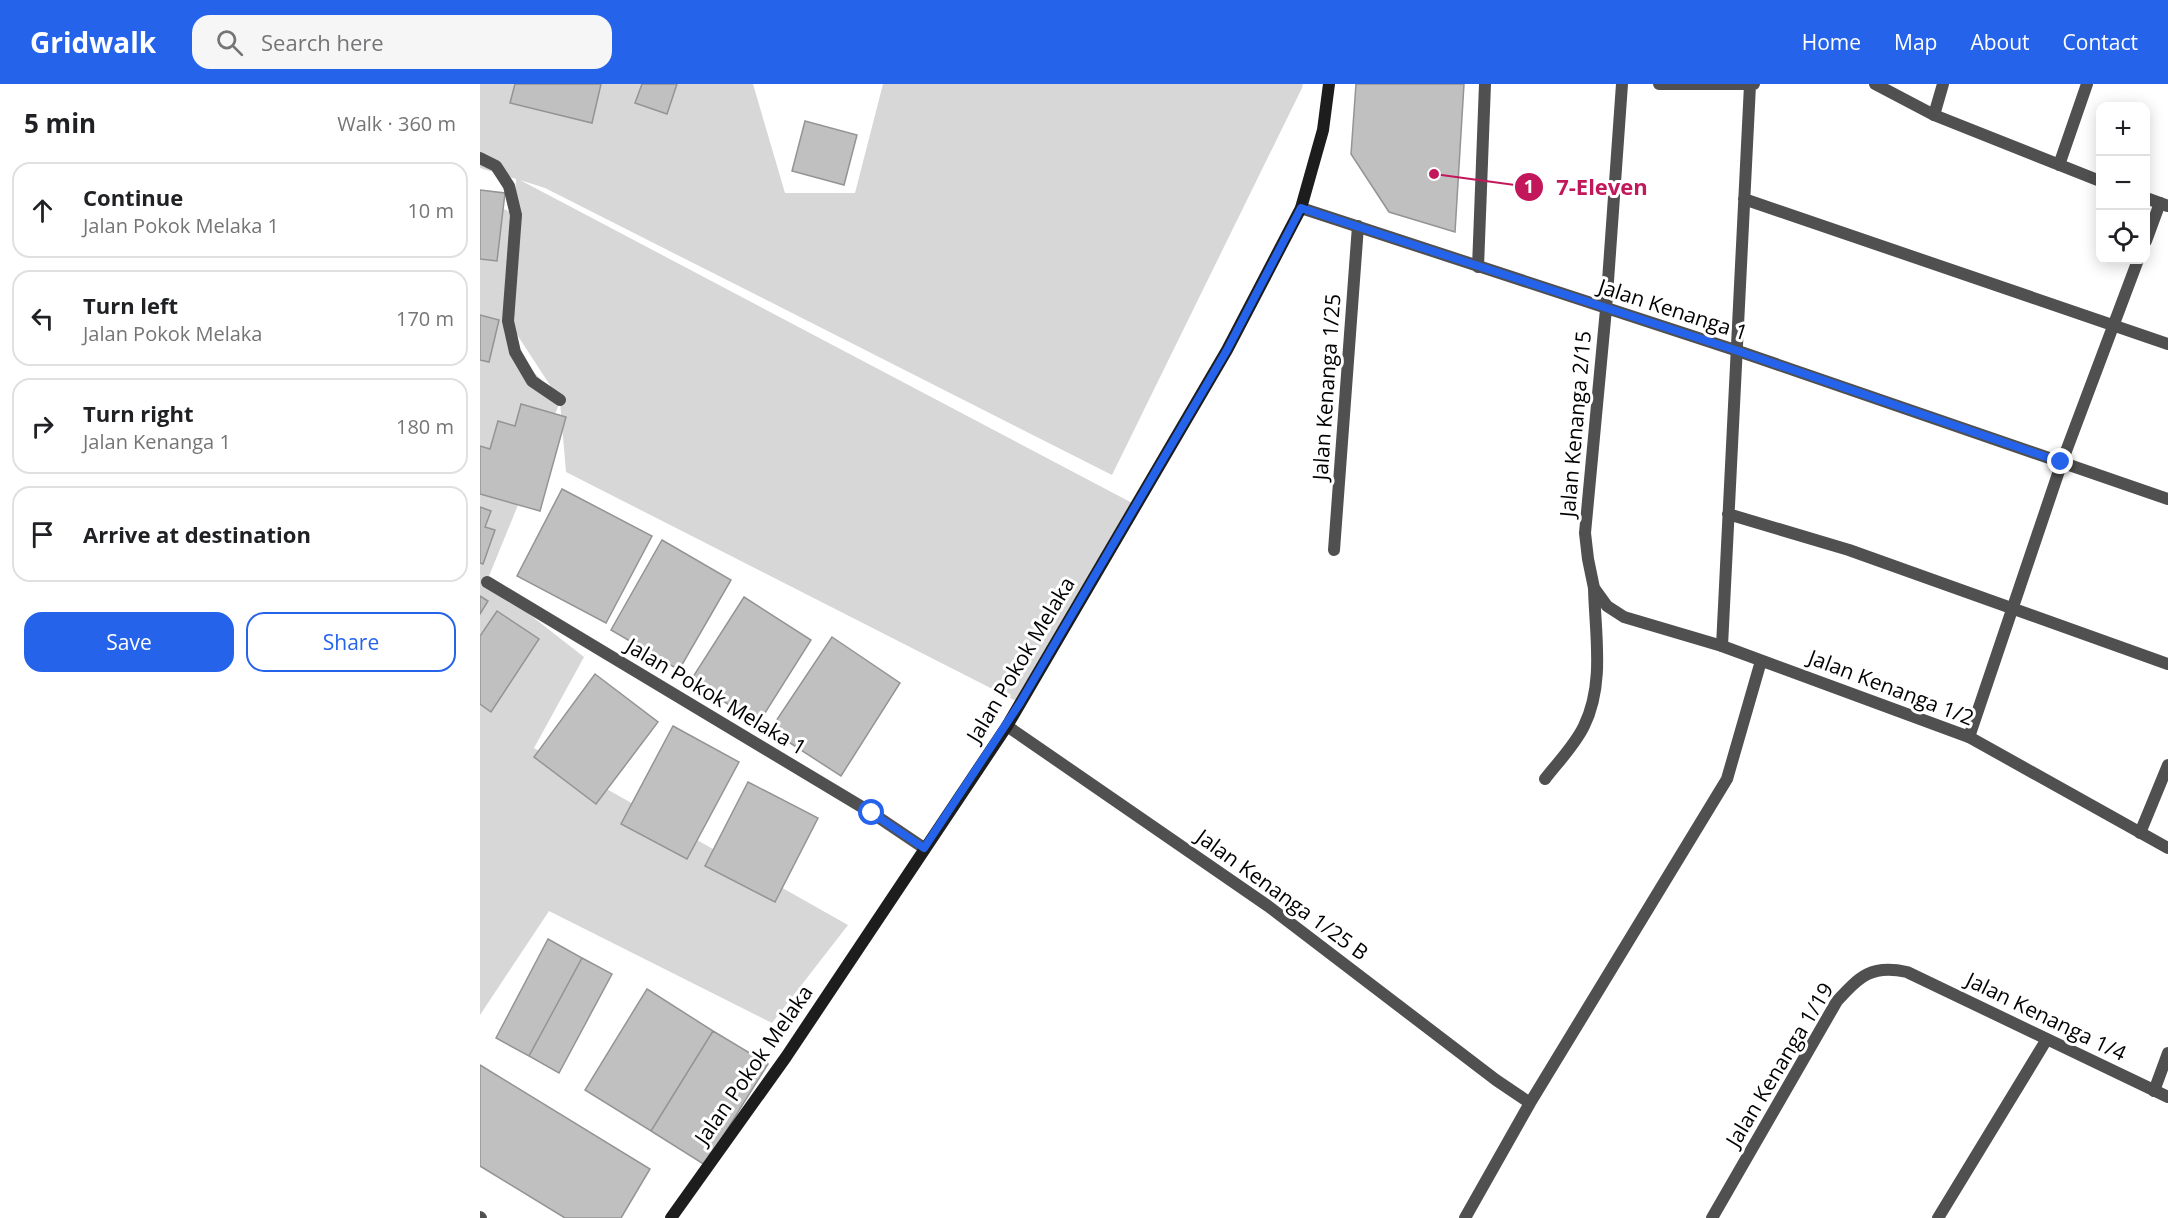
<!DOCTYPE html>
<html lang="en">
<head>
<meta charset="utf-8">
<style>
	:root { --surface:#fff; --page:#f6f6f6; --text:#202124; --muted:#757577; --line:#e0e0e0; --accent:#2563eb }
	body { margin:0; font-family:"Open Sans",sans-serif; background:var(--page); color:var(--text) }
	.controls { position:absolute; right:18px; top:18px; display:grid; overflow:hidden; border-radius:12px; box-shadow:0 3px 15px #0003 }
	.controls button { width:54px; height:54px; display:grid; place-items:center; padding:0; border:0; border-bottom:2px solid var(--line); background:var(--surface); color:var(--text); font:30px sans-serif }
	.stop { position:absolute; width:18px; height:18px; margin:-14px; border:4px solid #2563eb; border-radius:50%; background:#fff }
	.stop.end { background:#2563eb; border-color:#fff; box-shadow:0 2px 6px #0008 }
	.list { margin:0; padding:0; list-style:none }
	h2 { display:flex; justify-content:space-between; align-items:center; height:78px; margin:0; padding:0 24px; font-size:26px }
	h2 small { font-size:20px; font-weight:400; color:var(--muted) }
	.list li { display:grid; grid-template-columns:39px 1fr auto; gap:18px; align-items:center; box-sizing:border-box; height:96px; margin:0 12px 12px; padding:0 12px; border:2px solid var(--line); border-radius:18px }
	.list b { display:block; font-size:22px; white-space:nowrap }
	.list p { margin:0; font-size:20px; white-space:nowrap; color:var(--muted) }
	.list em { font-size:20px; font-style:normal; color:var(--muted) }
	.actions { display:flex; gap:12px; padding:18px 24px }
	.actions a { flex:1; padding:14px 0; border:2px solid var(--accent); border-radius:18px; text-align:center; font-size:21px; color:var(--accent) }
	.actions .main { background:var(--accent); color:#fff }
	.icon { flex:none; width:33px; height:33px; fill:none; stroke:currentColor; stroke-width:2; stroke-linecap:round; stroke-linejoin:round }
	.map { position:relative; flex:none; width:1688px; height:1134px; overflow:hidden }
	header { display:flex; align-items:center; gap:36px; box-sizing:border-box; height:84px; padding:0 30px; background:var(--accent); color:#fff }
	header strong { font-size:28px }
	nav { display:flex; gap:33px; margin-inline-start:auto; font-size:21px }
	.search { width:420px; height:54px; background:var(--page); display:flex; align-items:center; gap:15px; box-sizing:border-box; padding:0 21px; border-radius:18px; color:var(--muted); font-size:22px }
	main { display:flex }
	aside { flex:1; background:var(--surface) }
	.map>svg:first-child { display:block }
	.green { fill:#d7d7d7; fill-rule:evenodd }
	.building { fill:#c0c0c0; stroke:#949494; stroke-width:1.5 }
	.lines { fill:none; stroke-linecap:round; stroke-linejoin:round }
	.lane { stroke:#505050; stroke-width:12 }
	.street { stroke:#505050; stroke-width:12 }
	.secondary { stroke:#1d1d1d; stroke-width:12 }
	.route { stroke:#2563eb; stroke-width:8 }
	.labels { text-anchor:middle; stroke-width:6; stroke-linejoin:round; paint-order:stroke }
	.street-label { font-size:21px; fill:#000; stroke:#fff }
	.leader { fill:none; stroke:#c2185b; stroke-width:2 }
	.callout-dot { fill:#c2185b; stroke:#fff; stroke-width:2 }
	.mark-label { font-size:18px; text-anchor:middle; font-weight:bold; fill:#fff }
	.callout-label { font-size:22px; text-anchor:middle; font-weight:bold; fill:#c2185b; stroke:#fff; stroke-width:6; stroke-linejoin:round; paint-order:stroke }
</style>
</head>
<body>
<header>
<strong>Gridwalk</strong>
<div class="search"><svg class="icon" aria-label="search" viewBox="0 0 24 24"><circle cx="10" cy="10" r="6"/><path d="M15 15l6 6"/></svg>Search here</div>
<nav><a>Home</a><a>Map</a><a>About</a><a>Contact</a></nav>
</header>
<main>
<aside>
<h2>5 min<small>Walk · 360 m</small></h2>
<ul class="list">
<li><svg class="icon" aria-label="ahead" viewBox="0 0 24 24"><path d="M12 20V5M6 11l6-6 6 6"/></svg><div><b>Continue</b><p>Jalan Pokok Melaka 1</p></div><em>10 m</em></li>
<li><svg class="icon" aria-label="left" viewBox="0 0 24 24"><path d="M17 20v-9H6M10 6l-5 5 5 5"/></svg><div><b>Turn left</b><p>Jalan Pokok Melaka</p></div><em>170 m</em></li>
<li><svg class="icon" aria-label="right" viewBox="0 0 24 24"><path d="M7 20v-9h11M14 6l5 5-5 5"/></svg><div><b>Turn right</b><p>Jalan Kenanga 1</p></div><em>180 m</em></li>
<li><svg class="icon" aria-label="arrive" viewBox="0 0 24 24"><path d="M6 21V4h12l-3 4 3 4H6"/></svg><div><b>Arrive at destination</b></div></li>
</ul>
<div class="actions"><a class="main">Save</a><a>Share</a></div>
</aside>
<div class="map">
<svg width="1688" height="1134" viewBox="0 0 1688 1134">
	<rect width="100%" height="100%" fill="#fff"/>
	<path class="green" d="M 0,0 L 273,0 L 305,109 L 375,109 L 403,0 L 823,0 L 822,4 L 632,391 L 65,104 L 40,96 L 656,421 L 540,619 L 86,388 L 80,318 L 7,497 L 104,573 L 54,664 L 368,841 L 292,939 L 69,827 L 0,931 L 0,113 L 34,130 L 36,95 L 0,84 ZM 36,249 L 77,312 L 77,313 L 35,268 Z"/>
	<path class="building" d="M 35,0 L 121,0 L 112,39 L 30,19 Z
		M 162,0 L 197,0 L 187,30 L 155,19 Z
		M 876,0 L 984,0 L 975,148 L 909,128 L 871,70 Z
		M 325,37 L 377,51 L 364,101 L 312,87 Z
		M 0,106 L 25,109 L 17,177 L 0,175 Z
		M 0,231 L 19,236 L 9,278 L 0,276 Z
		M 41,320 L 86,333 L 60,427 L 0,410 L 0,362 L 10,365 L 18,337 L 35,342 Z
		M 82,405 L 172,452 L 126,539 L 37,492 Z
		M 0,423 L 11,427 L 5,443 L 15,446 L 3,480 L 0,479 Z
		M 182,456 L 251,496 L 199,586 L 131,546 Z
		M 0,512 L 8,517 L 0,530 Z
		M 264,513 L 331,556 L 278,640 L 211,596 Z
		M 17,527 L 59,555 L 11,628 L 0,620 L 0,552 Z
		M 352,553 L 420,599 L 361,692 L 290,646 Z
		M 115,590 L 178,638 L 116,720 L 54,673 Z
		M 193,642 L 259,678 L 207,775 L 141,740 Z
		M 268,698 L 338,734 L 295,818 L 225,782 Z
		M 68,855 L 102,874 L 49,972 L 16,954 Z
		M 102,874 L 132,890 L 79,989 L 49,972 Z
		M 167,905 L 233,947 L 171,1047 L 105,1006 Z
		M 233,947 L 288,980 L 225,1081 L 171,1047 Z
		M 0,981 L 170,1085 L 141,1134 L 85,1134 L 0,1082 Z"/>
	<g class="lines">
		<path class="lane" d="M 1179,0 L 1274,0
			M 1454,31 L 1463,0
			M 1264,115 L 1688,260
			M 1666,157 L 1680,119
			M 998,183 L 1005,0
			M 1248,430 L 1369,466 L 1688,580
			M 1242,562 L 1270,1
			M 1489,653 L 1582,378 L 1658,176
			M 1065,695 C 1078,678 1095,661 1104,642 C 1125,600 1115,549 1114,504
			M 1660,749 L 1688,681
			M 1674,1007 L 1688,969"/>
		<path class="street" d="M 1142,0 L 1126,225 L 1105,449 L 1108,475 L 1114,504 L 1127,522 L 1144,533 L 1242,562 L 1489,653 L 1688,764
			M 1395,0 L 1454,31 L 1620,97
			M 0,74 L 16,82 L 29,102 L 36,131 L 28,237 L 35,268 L 52,297 L 80,316
			M 1579,81 L 1607,0
			M 1666,114 L 1688,122
			M 821,124 L 1258,267 L 1688,415
			M 854,466 L 878,142
			M 7,498 L 392,729 L 444,764
			M 527,642 L 788,822 L 1016,996 L 1050,1019
			M 0,1133 L 1,1134
			M 985,1134 L 1050,1019 L 1247,695 L 1281,577
			M 1232,1134 L 1357,917 C 1380,892 1392,880 1427,888 L 1688,1013
			M 1458,1134 L 1567,955"/>
		<path class="secondary" d="M 191,1134 L 306,973 L 527,642 L 747,266 L 821,124 L 843,46 L 849,0"/>
	</g>
	<g class="lines">
		<path class="route" d="M 392,729 L 444,764 L 540,619 L 747,266 L 821,124 L 1258,267 L 1581,378"/>
	</g>
	<g class="labels">
		<g class="street-label">
			<text transform="translate(1193 226) rotate(18)" y="7">Jalan Kenanga 1</text>
			<text transform="translate(847 303) rotate(-86)" y="7">Jalan Kenanga 1/25</text>
			<text transform="translate(1096 340) rotate(-85)" y="7">Jalan Kenanga 2/15</text>
			<text transform="translate(541 576) rotate(-59)" y="7">Jalan Pokok Melaka</text>
			<text transform="translate(1411 604) rotate(21)" y="7">Jalan Kenanga 1/2</text>
			<text transform="translate(236 613) rotate(31)" y="7">Jalan Pokok Melaka 1</text>
			<text transform="translate(802 811) rotate(36)" y="7">Jalan Kenanga 1/25 B</text>
			<text transform="translate(1566 933) rotate(26)" y="7">Jalan Kenanga 1/4</text>
			<text transform="translate(274 981) rotate(-55)" y="7">Jalan Pokok Melaka</text>
			<text transform="translate(1300 981) rotate(-59)" y="7">Jalan Kenanga 1/19</text>
		</g>
	</g>
	<path class="leader" d="M954 90L1049 103"/>
	<g class="callout-dot">
		<circle cx="954" cy="90" r="6"/>
		<circle cx="1049" cy="103" r="15"/>
	</g>
	<g class="mark-label">
		<text x="1049" y="109">1</text>
	</g>
	<g class="callout-label">
		<text x="1122" y="111">7-Eleven</text>
	</g>
</svg>
<div class="controls">
<button>+</button>
<button>−</button>
<button><svg class="icon" aria-label="locate" viewBox="0 0 24 24"><circle cx="12" cy="12" r="6"/><path d="M12 2v4M12 18v4M2 12h4M18 12h4"/></svg></button>
</div>
<div class="stop" style="left:392px;top:729px"></div>
<div class="stop end" style="left:1581px;top:378px"></div>
</div>
</main>
</body>
</html>
